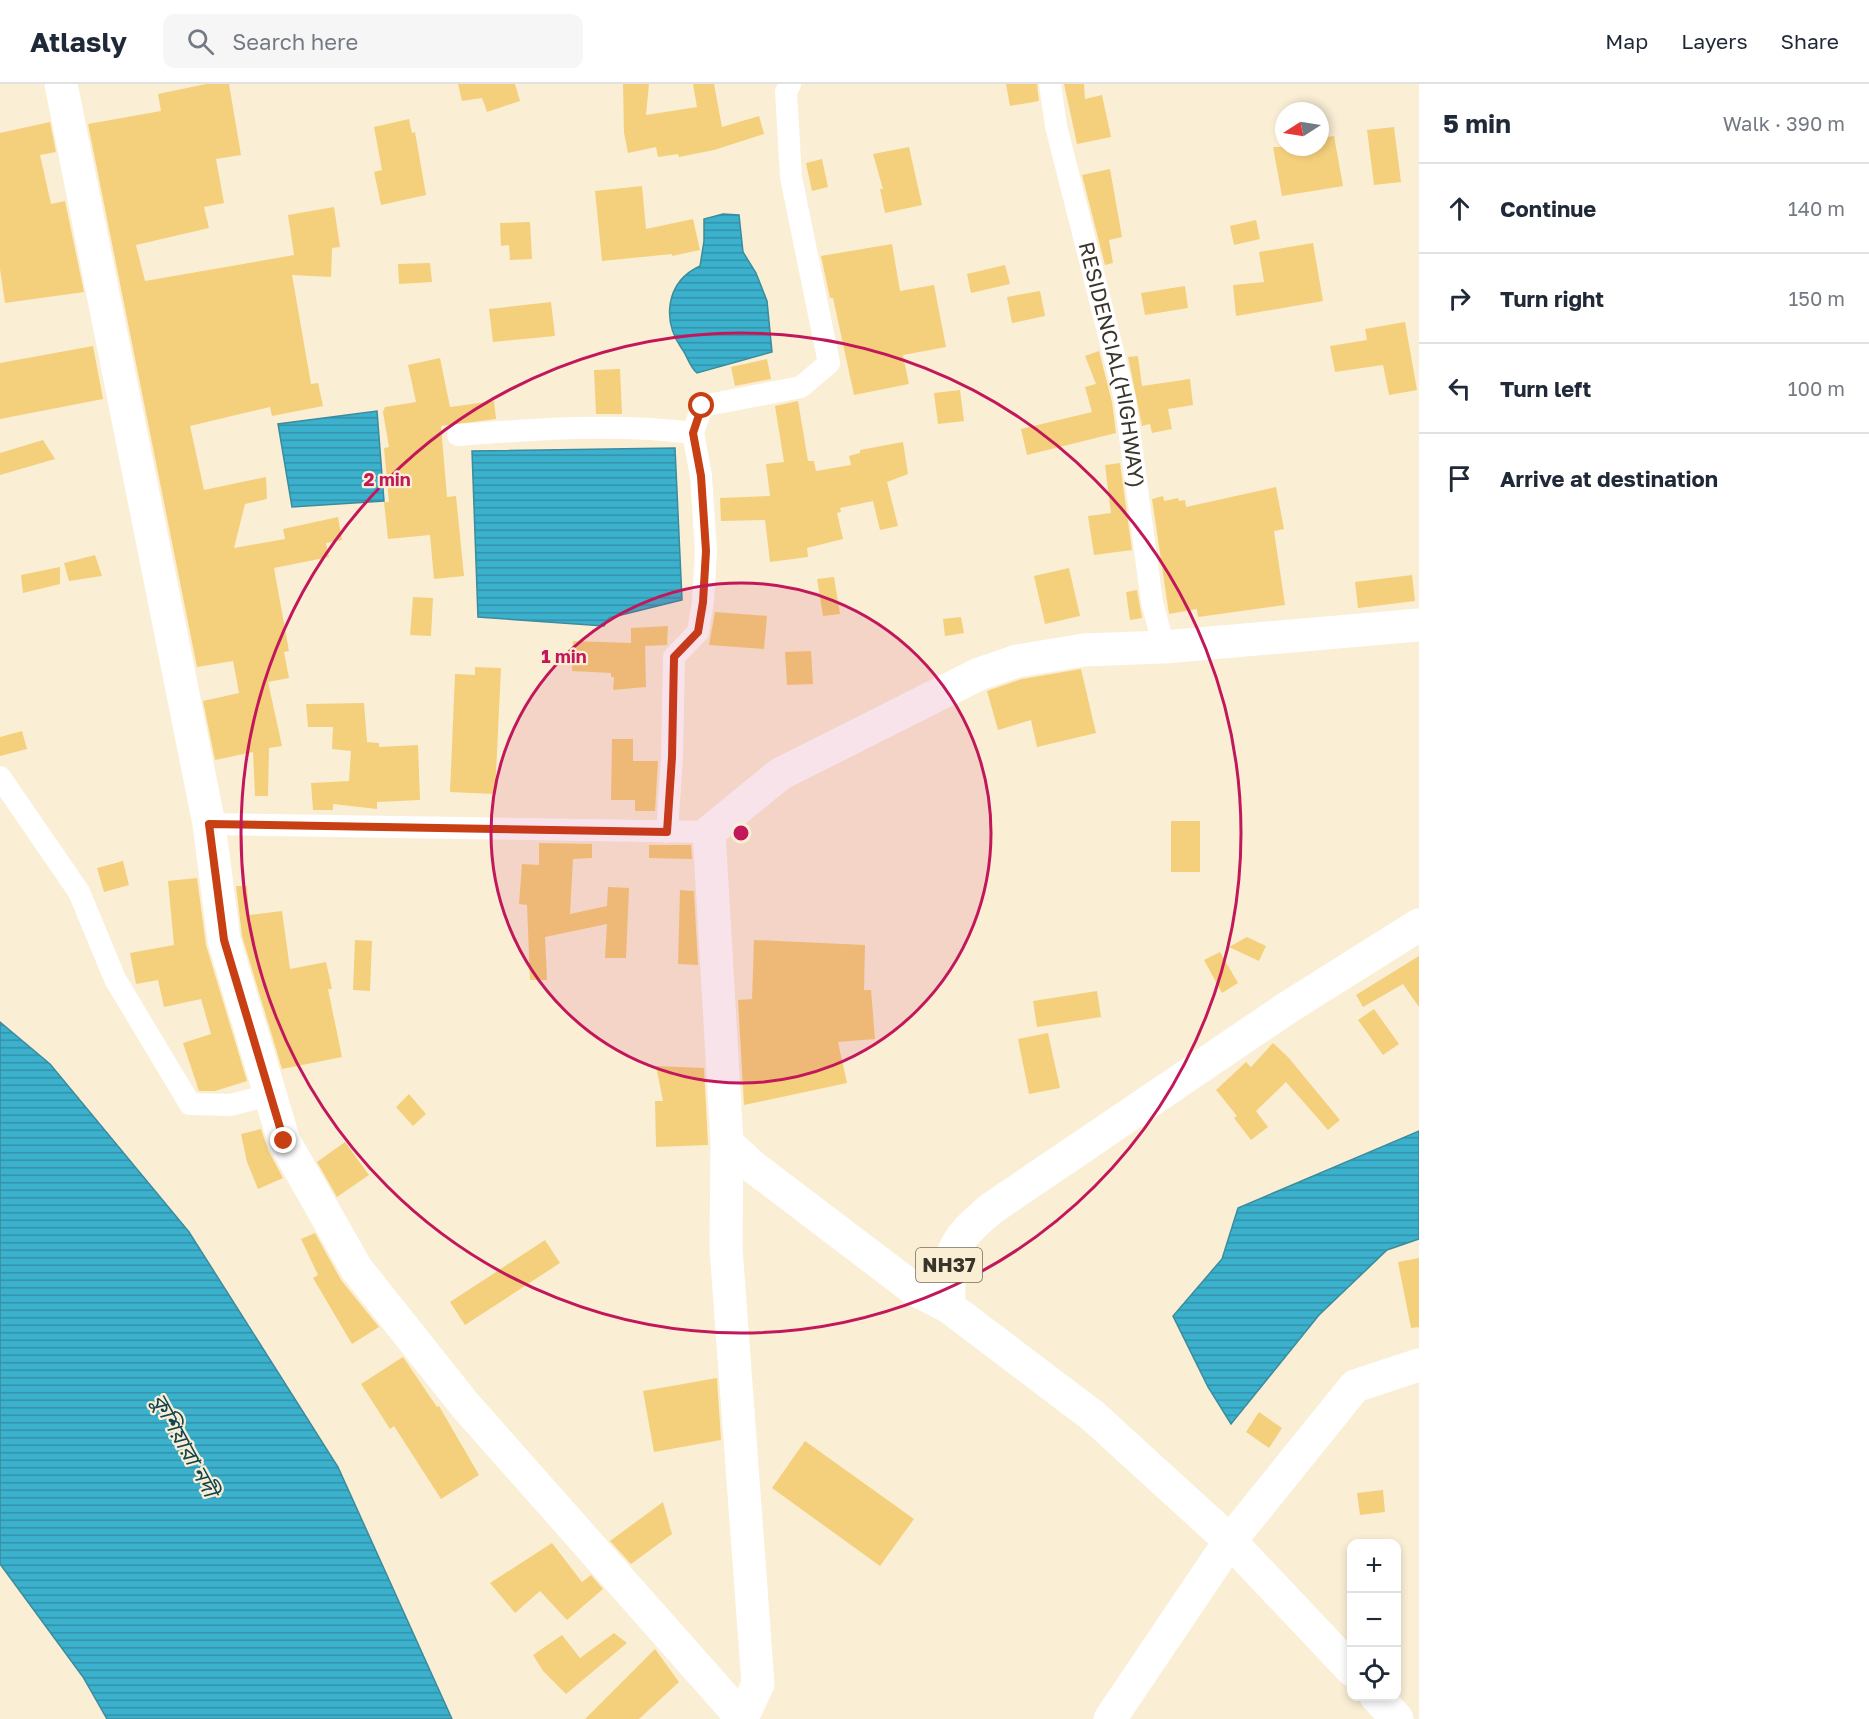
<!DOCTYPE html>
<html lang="en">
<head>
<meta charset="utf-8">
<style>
	:root { --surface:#fff; --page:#f6f6f7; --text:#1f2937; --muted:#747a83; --line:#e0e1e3 }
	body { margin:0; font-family:"Golos Text","Noto Sans Bengali",sans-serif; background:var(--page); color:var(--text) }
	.controls { position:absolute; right:18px; bottom:18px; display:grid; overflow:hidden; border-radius:12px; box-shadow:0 3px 9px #0003 }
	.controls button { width:54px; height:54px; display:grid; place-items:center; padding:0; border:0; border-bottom:2px solid var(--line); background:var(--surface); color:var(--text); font:30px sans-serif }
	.compass { position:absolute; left:1275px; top:18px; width:54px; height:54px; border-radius:50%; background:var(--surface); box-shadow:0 3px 9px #0003; rotate:258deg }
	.stop { position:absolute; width:18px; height:18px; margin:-14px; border:4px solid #c73f13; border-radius:50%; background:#fff }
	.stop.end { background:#c73f13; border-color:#fff; box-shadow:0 2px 6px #0008 }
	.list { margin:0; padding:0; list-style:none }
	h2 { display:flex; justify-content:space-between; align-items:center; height:78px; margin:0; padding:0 24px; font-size:26px }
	h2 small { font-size:20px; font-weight:400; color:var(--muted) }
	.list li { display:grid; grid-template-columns:39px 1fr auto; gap:18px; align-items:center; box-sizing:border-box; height:90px; padding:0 24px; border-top:2px solid var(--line) }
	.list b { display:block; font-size:22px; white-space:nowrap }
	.list em { font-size:20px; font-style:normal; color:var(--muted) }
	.icon { flex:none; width:33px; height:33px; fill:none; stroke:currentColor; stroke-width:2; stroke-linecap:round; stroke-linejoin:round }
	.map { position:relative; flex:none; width:1419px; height:1635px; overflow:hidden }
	header { display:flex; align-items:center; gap:36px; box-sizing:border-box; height:84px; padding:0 30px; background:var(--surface); border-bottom:2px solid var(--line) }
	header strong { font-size:28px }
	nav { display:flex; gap:33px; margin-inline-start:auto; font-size:21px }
	.search { width:420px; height:54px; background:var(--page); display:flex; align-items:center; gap:15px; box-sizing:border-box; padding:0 21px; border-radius:12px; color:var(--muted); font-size:22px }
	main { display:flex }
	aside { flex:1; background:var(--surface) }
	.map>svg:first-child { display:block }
	.water { fill:url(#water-rules); stroke:#3b8c9d; stroke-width:1.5 }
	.building { fill:#f4d07c }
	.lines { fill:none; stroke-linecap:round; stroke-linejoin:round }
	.street { stroke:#fff; stroke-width:22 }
	.secondary { stroke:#fff; stroke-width:33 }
	.highway { stroke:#fff; stroke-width:33 }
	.route { stroke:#c73f13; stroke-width:8 }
	.ring { fill:none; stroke:#c2185b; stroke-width:3 }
	.labels { text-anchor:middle; stroke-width:4.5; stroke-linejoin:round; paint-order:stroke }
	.shield { fill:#faeed5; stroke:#746c5e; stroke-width:1.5 }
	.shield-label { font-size:20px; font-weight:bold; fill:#3a352b }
	.street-label { font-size:21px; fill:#3a352b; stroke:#faeed5 }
	.water-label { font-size:22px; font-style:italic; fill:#124451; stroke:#faeed5 }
	.centre { fill:#c2185b; stroke:#faeed5; stroke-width:3 }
	.ring-label { font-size:18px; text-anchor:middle; font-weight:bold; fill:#c2185b; stroke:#faeed5; stroke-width:4.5; stroke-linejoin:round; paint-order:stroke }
</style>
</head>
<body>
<header>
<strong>Atlasly</strong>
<div class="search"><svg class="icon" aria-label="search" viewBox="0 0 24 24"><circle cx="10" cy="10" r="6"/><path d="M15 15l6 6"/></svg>Search here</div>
<nav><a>Map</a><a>Layers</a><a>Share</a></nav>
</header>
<main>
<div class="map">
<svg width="1419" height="1635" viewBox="0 0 1419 1635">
	<defs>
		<pattern id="water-rules" width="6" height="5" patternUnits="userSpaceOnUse" patternTransform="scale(1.5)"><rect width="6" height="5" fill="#3bb1ce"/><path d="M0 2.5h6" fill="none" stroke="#3391a7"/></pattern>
	</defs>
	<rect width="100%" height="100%" fill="#faeed5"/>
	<path class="water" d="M 723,130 L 739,131 L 743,168 L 756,189 L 767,217 L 772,268 L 697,289 C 689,282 688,273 682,265 C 662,237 665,198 700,182 L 704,157 L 704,135 Z
		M 377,327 L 384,417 L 292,423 L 278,340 Z
		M 675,364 L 682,516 L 609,534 L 604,542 L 478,533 L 472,367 Z
		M 0,938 L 50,980 L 189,1148 L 338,1383 L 452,1635 L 107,1635 L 83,1593 L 0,1480 Z
		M 1419,1047 L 1419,1155 L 1387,1166 L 1319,1231 L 1231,1340 L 1208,1303 L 1173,1232 L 1222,1175 L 1238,1124 Z"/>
	<path class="building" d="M 206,0 L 229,0 L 241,71 L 216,75 L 224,119 L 204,123 L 209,144 L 136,161 L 145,197 L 294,171 L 288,131 L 334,123 L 340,163 L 332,164 L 331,193 L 292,191 L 311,300 L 318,299 L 323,322 L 272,332 L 270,323 L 190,342 L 204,406 L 266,393 L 267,415 L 245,420 L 234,464 L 285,455 L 283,445 L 338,433 L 342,456 L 326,459 L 329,473 L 274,484 L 289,567 L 284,568 L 289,594 L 268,598 L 282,662 L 269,664 L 268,712 L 255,712 L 253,668 L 215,676 L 203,617 L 239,609 L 233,577 L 197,583 L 88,40 L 161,27 L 158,10 Z
		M 458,0 L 515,0 L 520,17 L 487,28 L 482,14 L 462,17 Z
		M 623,0 L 649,0 L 646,31 L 697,23 L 693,0 L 714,0 L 722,43 L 759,32 L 764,50 L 714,66 L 679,73 L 678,70 L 658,73 L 656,63 L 628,69 L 624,49 Z
		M 1006,0 L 1037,0 L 1039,17 L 1010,22 Z
		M 1064,0 L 1084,0 L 1085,15 L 1102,11 L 1111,53 L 1077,60 Z
		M 409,35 L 412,49 L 415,48 L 426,111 L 381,121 L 374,88 L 382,86 L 374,43 Z
		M 50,38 L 56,68 L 40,71 L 51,120 L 65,117 L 84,208 L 5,219 L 0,185 L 0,49 Z
		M 1394,43 L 1401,98 L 1374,101 L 1367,46 Z
		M 1334,52 L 1343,102 L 1282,112 L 1273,63 L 1320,63 L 1320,54 Z
		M 909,63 L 922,121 L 885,129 L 880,105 L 883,105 L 873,70 Z
		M 822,75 L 828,103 L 812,107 L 806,79 Z
		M 1110,85 L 1122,153 L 1109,156 L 1113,179 L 1105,181 L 1082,91 Z
		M 642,102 L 646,145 L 693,135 L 700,166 L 672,172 L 672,170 L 602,177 L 595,107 Z
		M 1256,136 L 1260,155 L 1234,161 L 1230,142 Z
		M 530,138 L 532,175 L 510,176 L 509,161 L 501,162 L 500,139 Z
		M 1313,159 L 1323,217 L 1236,232 L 1233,201 L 1264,198 L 1259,168 Z
		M 892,160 L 900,207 L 934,201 L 946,263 L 903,271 L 909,300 L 854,311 L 833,214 L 830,214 L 821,172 Z
		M 430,179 L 432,198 L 399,200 L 398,180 Z
		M 1005,181 L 1010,200 L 971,209 L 967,190 Z
		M 1185,202 L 1188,224 L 1145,231 L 1141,209 Z
		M 1040,207 L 1045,232 L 1012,239 L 1007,213 Z
		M 551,218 L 555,252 L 493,258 L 489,225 Z
		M 1405,238 L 1417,306 L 1389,311 L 1383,281 L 1335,288 L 1330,262 L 1367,256 L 1365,245 Z
		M 93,262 L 103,315 L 0,335 L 0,279 Z
		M 1099,267 L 1112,318 L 1116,349 L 1027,371 L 1021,345 L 1092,328 L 1085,303 L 1096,300 L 1085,272 Z
		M 1138,272 L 1142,302 L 1190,295 L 1193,321 L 1168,325 L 1172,345 L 1152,349 L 1150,340 L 1142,342 L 1128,273 Z
		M 440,274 L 450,323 L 494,317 L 496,335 L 441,342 L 447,413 L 456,412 L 464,492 L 434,495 L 430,451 L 388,455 L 384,418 L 389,418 L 384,364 L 389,363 L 383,328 L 385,323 L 416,318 L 408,281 Z
		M 767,275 L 771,295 L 735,302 L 731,283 Z
		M 620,285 L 622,330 L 596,330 L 594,286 Z
		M 960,306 L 964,337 L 938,340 L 934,309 Z
		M 798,317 L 808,377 L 814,377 L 816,387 L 851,381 L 849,372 L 860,369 L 860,366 L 903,358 L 908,390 L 887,398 L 898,442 L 880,446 L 873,417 L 840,424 L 841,428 L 837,429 L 843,455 L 807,464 L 808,473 L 770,478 L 765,436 L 721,437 L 720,414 L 770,412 L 766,380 L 784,378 L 775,322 Z
		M 43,356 L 55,375 L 0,391 L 0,369 Z
		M 1120,379 L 1132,466 L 1094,471 L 1088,432 L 1111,429 L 1105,381 Z
		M 1276,403 L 1284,445 L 1274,447 L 1285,521 L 1198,533 L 1197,525 L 1169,530 L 1152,415 L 1163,412 L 1164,417 L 1178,414 L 1179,417 L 1185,416 L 1186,423 Z
		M 95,471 L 102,492 L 69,497 L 64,479 Z
		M 60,483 L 60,500 L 23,509 L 21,491 Z
		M 1069,484 L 1080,532 L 1045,540 L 1034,492 Z
		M 1412,491 L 1415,517 L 1358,524 L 1355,498 Z
		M 834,493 L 840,530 L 823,532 L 817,495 Z
		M 1137,506 L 1142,534 L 1130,536 L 1126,508 Z
		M 413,513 L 433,514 L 431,552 L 410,551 Z
		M 715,528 L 767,532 L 764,565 L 709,561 Z
		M 961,533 L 964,549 L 945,552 L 943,535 Z
		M 668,542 L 667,561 L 645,562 L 646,603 L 613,606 L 614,593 L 611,593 L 611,589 L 572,587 L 573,557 L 631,559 L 631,544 Z
		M 811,567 L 813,600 L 787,601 L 785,568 Z
		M 475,583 L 501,584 L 495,710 L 450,708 L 455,590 L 475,591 Z
		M 1081,585 L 1096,649 L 1037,663 L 1031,636 L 998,646 L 987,607 L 1022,595 Z
		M 364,619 L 367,658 L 379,659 L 379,663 L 418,661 L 420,716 L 377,718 L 377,725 L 333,720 L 333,726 L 313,726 L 311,699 L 349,697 L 351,667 L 332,665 L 333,643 L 308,643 L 306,620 Z
		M 22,647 L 27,665 L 0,672 L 0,653 Z
		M 612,655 L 633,655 L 633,677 L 658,677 L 655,727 L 635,727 L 635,716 L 611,716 Z
		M 1171,737 L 1200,737 L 1200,788 L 1171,788 Z
		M 539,759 L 592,760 L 592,774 L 573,775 L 570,830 L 607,822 L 608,803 L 629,804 L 626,874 L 605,874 L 607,840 L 545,853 L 547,896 L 530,896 L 527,821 L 519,820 L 522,780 L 539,781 Z
		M 649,761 L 691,761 L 692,775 L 649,774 Z
		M 123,777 L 129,801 L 104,808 L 97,784 Z
		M 197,794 L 206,861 L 247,997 L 215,1007 L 199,1007 L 183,959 L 211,950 L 201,915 L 164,923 L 158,896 L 136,900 L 130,869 L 174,861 L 168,797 Z
		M 236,802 L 247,802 L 249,831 L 282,827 L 290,885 L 326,878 L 332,905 L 328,905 L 342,973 L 282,985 L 242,852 Z
		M 680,806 L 694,807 L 698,881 L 678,880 Z
		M 1247,853 L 1266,862 L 1259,877 L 1229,863 Z
		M 355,856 L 372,857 L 370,907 L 353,906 Z
		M 754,856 L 865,861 L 864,906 L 871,906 L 875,955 L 838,958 L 847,999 L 744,1021 L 738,916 L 752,915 Z
		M 1220,868 L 1238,899 L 1222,909 L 1204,876 Z
		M 1419,872 L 1419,923 L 1403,900 L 1363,923 L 1356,911 Z
		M 1097,907 L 1101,933 L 1037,943 L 1033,917 Z
		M 1374,925 L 1399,960 L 1383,971 L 1358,936 Z
		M 1048,949 L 1060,1004 L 1029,1010 L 1018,955 Z
		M 1273,959 L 1288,973 L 1340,1036 L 1328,1046 L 1286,998 L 1256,1027 L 1268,1043 L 1251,1056 L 1234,1034 L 1237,1032 L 1216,1006 L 1246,978 L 1251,983 Z
		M 656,982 L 704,984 L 708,1061 L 656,1063 L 655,1017 L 663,1017 Z
		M 409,1010 L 426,1030 L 413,1042 L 396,1023 Z
		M 261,1045 L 268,1066 L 283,1094 L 258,1105 L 247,1078 L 241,1050 Z
		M 345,1058 L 369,1091 L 337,1113 L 317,1078 Z
		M 315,1149 L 341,1196 L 379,1243 L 352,1260 L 313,1194 L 318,1191 L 301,1155 Z
		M 545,1156 L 560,1179 L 465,1241 L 450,1218 Z
		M 1419,1174 L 1419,1243 L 1411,1244 L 1398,1178 Z
		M 403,1273 L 437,1323 L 439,1322 L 479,1391 L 441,1415 L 394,1342 L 390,1345 L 361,1300 Z
		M 717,1294 L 721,1356 L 654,1368 L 643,1307 Z
		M 1259,1328 L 1282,1344 L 1269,1364 L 1246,1348 Z
		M 805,1357 L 914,1435 L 880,1482 L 772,1404 Z
		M 1383,1406 L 1385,1428 L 1360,1431 L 1357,1409 Z
		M 663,1418 L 672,1450 L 631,1480 L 610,1457 Z
		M 552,1459 L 582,1498 L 591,1491 L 603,1505 L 567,1536 L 540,1507 L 515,1529 L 490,1499 Z
		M 614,1549 L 627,1559 L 566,1610 L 543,1587 L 533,1571 L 562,1551 L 580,1574 Z
		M 655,1565 L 679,1598 L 639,1635 L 585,1635 Z"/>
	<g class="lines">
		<g class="street">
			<path id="s1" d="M 1050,0 L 1056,42 L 1125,315 L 1152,518 L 1164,563"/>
			<path d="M 458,351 C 537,345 615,339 693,349"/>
			<path d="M 0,693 L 79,808 L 115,895 L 190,1020 L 230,1021 L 270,1011"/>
			<path d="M 209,740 L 709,748"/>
			<path d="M 667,748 L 672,673 L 674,573 L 698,548 L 703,517 L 706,467 L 701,392 L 693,349 L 702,322 L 801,303 L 829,279 L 791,93 L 786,8 L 790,0"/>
		</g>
		<path class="secondary" d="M 61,0 L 209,740 L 224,856 L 284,1057 L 356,1184 L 465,1321 L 742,1634 L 758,1600 L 726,1164 L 727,1059 L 709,748 L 780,690 L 979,590 L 1017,577 L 1084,566 L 1164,563 L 1419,541
			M 727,1059 L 752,1082 L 914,1205 L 949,1223
			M 1110,1635 L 1230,1457 L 1355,1302 L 1419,1281"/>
		<path class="highway" d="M 1352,1586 L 1230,1457 L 1093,1332 L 949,1223 C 948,1169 950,1159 992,1124 L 1287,924 L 1419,841
			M 1376,1612 L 1397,1635"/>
	</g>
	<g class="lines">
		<path class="route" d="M 284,1057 L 224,856 L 209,740 L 667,748 L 672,673 L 674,573 L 698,548 L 703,518 L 706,467 L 701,392 L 693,349 L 702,322"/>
	</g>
	<circle cx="741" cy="749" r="250" fill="#c2185b" fill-opacity=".12"/>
	<g class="ring">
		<circle cx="741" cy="749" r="250"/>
		<circle cx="741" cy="749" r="500"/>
	</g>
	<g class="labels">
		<rect class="shield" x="916" y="1164" width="66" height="34" rx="4.5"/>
		<g class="shield-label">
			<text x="949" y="1188">NH37</text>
		</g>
		<g class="street-label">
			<text dy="7" stroke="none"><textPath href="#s1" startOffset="288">RESIDENCIAL(HIGHWAY)</textPath></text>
		</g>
		<g class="water-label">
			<text transform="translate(185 1361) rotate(61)" y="8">কুশিয়ারা নদী</text>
		</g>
	</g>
	<circle cx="741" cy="749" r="9" class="centre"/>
	<g class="ring-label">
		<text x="387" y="402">2 min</text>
		<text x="564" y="579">1 min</text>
	</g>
</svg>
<div class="controls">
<button>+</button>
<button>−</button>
<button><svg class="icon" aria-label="locate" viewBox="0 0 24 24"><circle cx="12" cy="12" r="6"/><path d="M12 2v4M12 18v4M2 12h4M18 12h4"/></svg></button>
</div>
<svg class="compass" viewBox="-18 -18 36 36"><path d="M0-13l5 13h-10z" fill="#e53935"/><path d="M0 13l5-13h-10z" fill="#747a83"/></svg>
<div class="stop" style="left:702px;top:322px"></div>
<div class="stop end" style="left:284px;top:1057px"></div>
</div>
<aside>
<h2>5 min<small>Walk · 390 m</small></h2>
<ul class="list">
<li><svg class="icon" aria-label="ahead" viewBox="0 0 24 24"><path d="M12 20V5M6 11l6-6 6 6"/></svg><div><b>Continue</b></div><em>140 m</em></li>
<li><svg class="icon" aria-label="right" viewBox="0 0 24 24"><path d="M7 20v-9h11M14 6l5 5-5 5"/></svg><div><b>Turn right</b></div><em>150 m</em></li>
<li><svg class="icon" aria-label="left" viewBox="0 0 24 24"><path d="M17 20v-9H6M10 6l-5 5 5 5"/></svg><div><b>Turn left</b></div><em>100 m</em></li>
<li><svg class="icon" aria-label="arrive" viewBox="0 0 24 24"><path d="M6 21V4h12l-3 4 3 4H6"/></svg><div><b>Arrive at destination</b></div></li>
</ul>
</aside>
</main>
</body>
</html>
